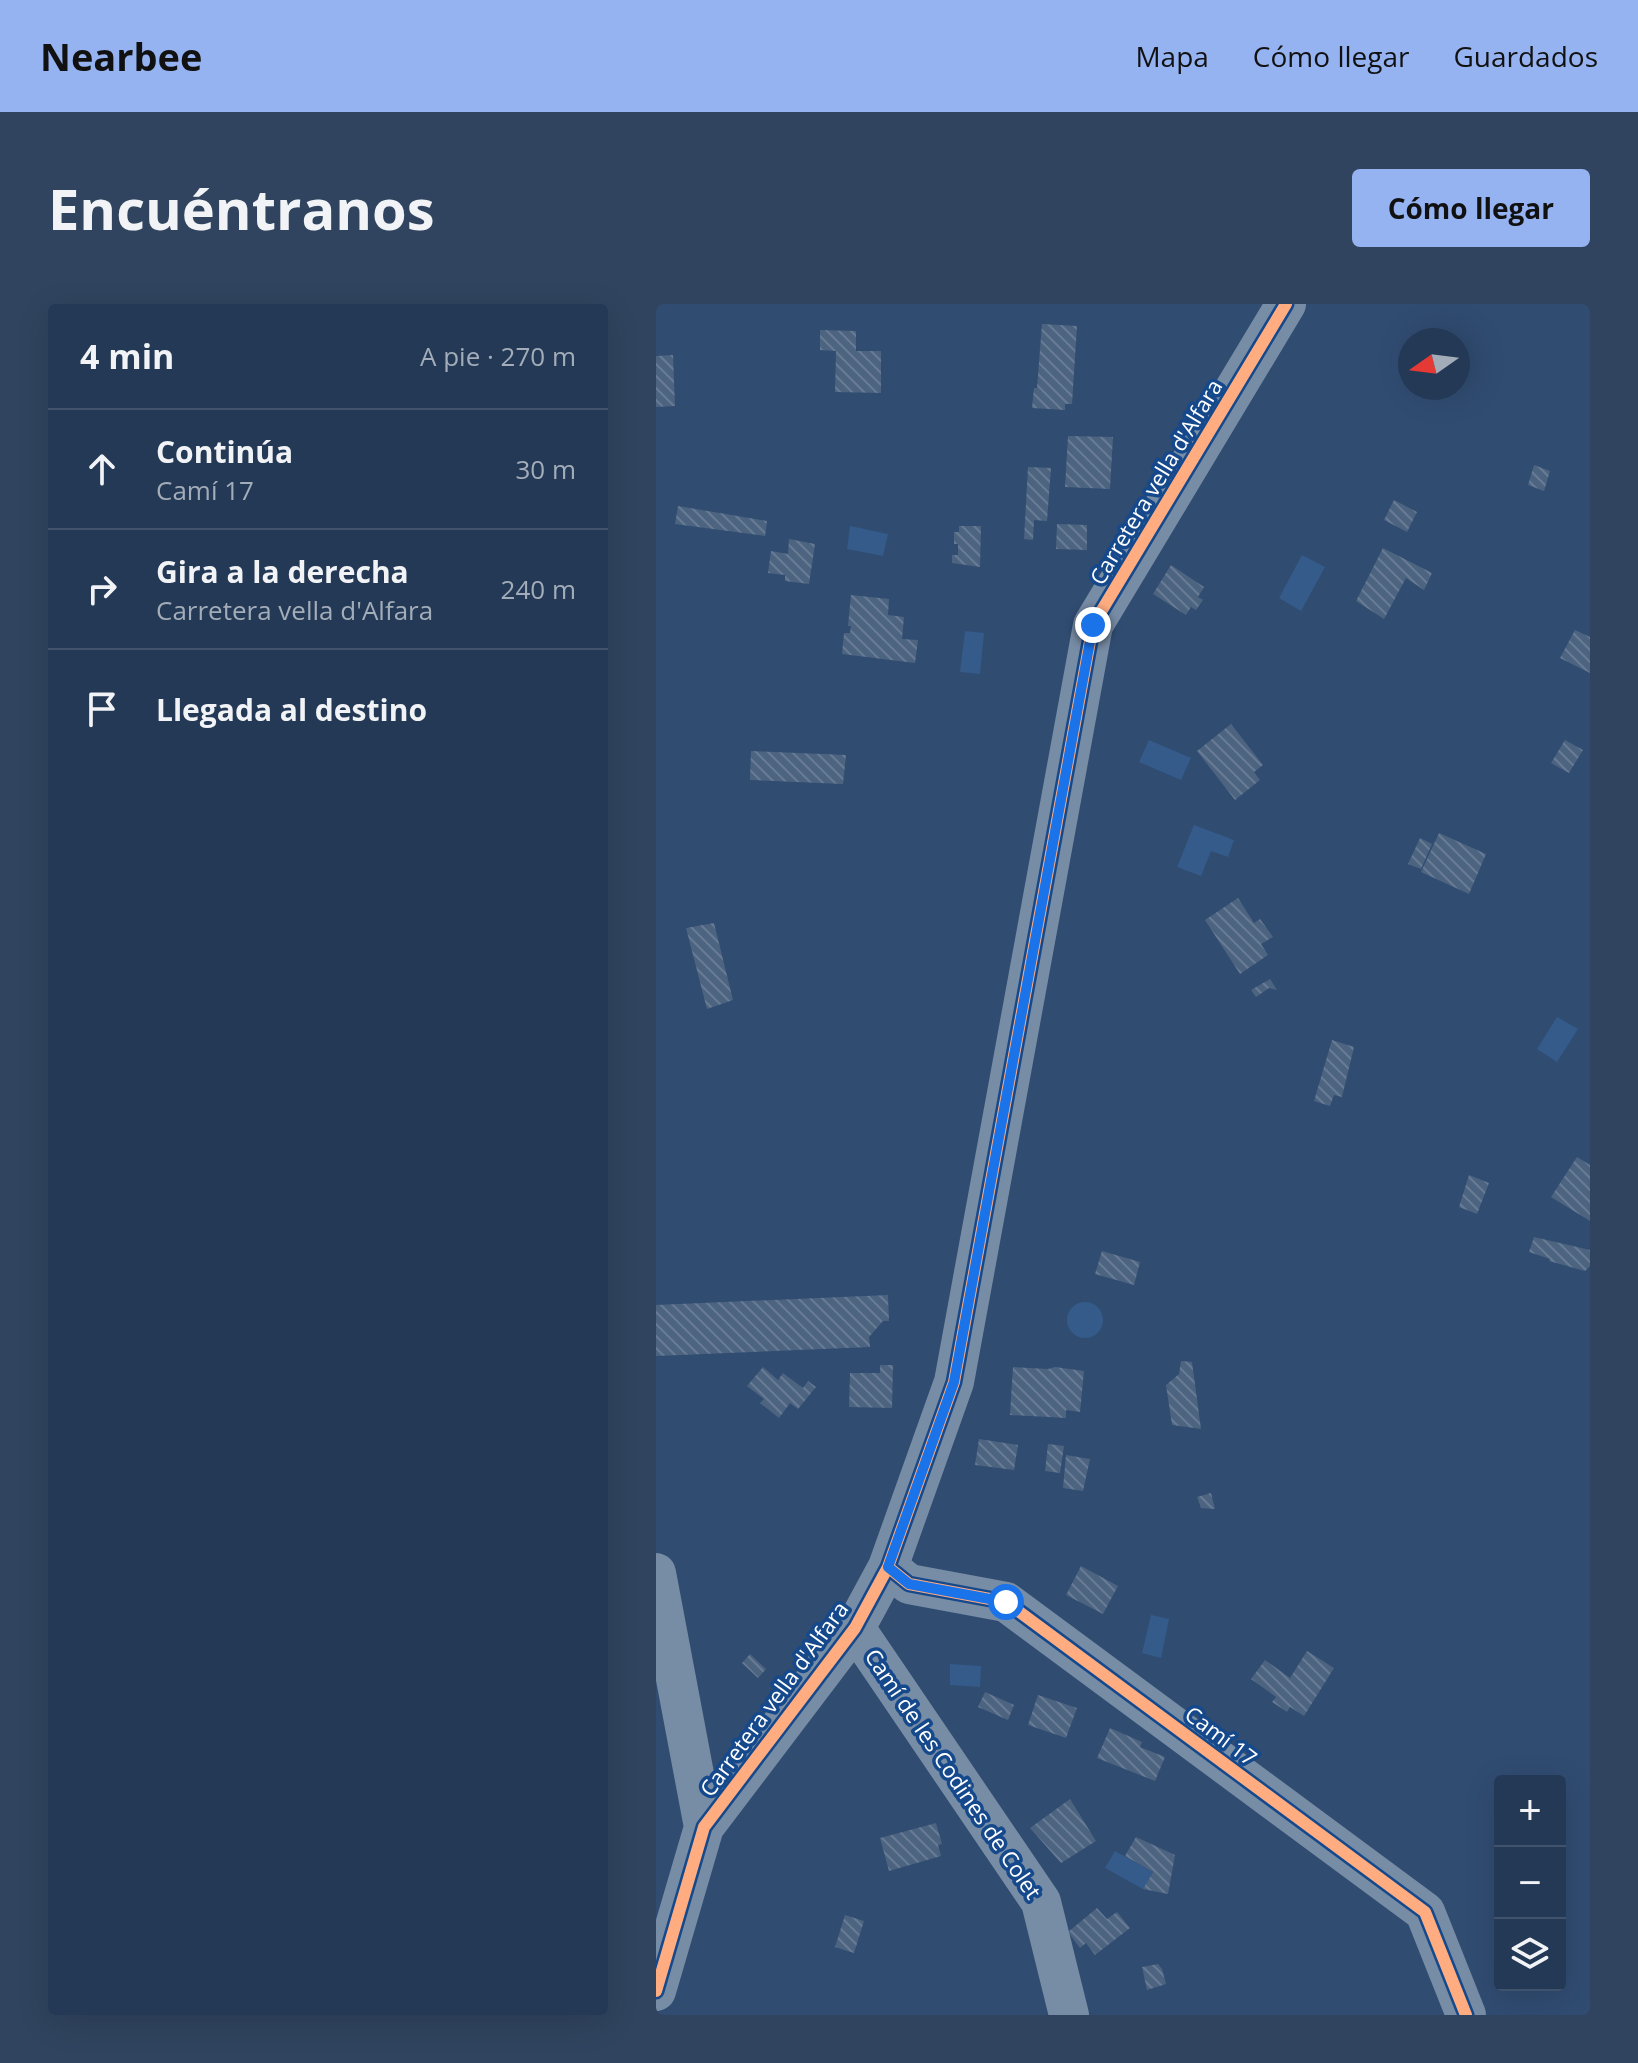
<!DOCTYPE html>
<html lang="es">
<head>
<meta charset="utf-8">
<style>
	:root { --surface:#243955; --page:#30445f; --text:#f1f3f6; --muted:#a3acb9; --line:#41536c; --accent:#95b2f1 }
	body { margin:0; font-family:"Open Sans",sans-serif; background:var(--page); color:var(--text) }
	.controls { position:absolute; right:24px; bottom:24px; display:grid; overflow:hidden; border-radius:8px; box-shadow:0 8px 32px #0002 }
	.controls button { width:72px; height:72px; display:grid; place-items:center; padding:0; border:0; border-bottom:2px solid var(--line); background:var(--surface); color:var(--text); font:40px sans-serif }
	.compass { position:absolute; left:742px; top:24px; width:72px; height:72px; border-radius:50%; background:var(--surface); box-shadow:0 8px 32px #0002; rotate:256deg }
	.stop { position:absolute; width:24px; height:24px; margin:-18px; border:6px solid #1a73e8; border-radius:50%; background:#fff }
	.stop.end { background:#1a73e8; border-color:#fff; box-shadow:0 2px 8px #0008 }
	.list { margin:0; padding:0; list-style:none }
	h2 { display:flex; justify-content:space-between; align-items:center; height:104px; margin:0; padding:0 32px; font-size:34px }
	h2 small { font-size:26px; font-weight:400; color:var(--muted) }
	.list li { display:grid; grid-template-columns:52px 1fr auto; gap:24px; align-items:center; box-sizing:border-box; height:120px; padding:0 32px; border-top:2px solid var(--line) }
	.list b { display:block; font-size:30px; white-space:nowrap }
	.list p { margin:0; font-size:26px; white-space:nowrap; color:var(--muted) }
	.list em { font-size:26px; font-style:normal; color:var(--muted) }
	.icon { flex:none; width:44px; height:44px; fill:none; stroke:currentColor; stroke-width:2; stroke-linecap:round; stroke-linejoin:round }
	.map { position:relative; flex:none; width:934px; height:1711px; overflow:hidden; border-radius:8px }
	header { display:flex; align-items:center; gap:48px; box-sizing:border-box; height:112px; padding:0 40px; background:var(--accent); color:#111 }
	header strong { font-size:38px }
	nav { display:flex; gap:44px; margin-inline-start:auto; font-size:28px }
	.intro { display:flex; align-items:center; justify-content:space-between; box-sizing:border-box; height:192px; padding:0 48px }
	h1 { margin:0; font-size:56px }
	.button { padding:20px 36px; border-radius:8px; background:var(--accent); color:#111; font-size:28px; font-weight:700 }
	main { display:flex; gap:48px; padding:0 48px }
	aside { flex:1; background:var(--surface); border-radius:8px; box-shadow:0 8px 32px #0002 }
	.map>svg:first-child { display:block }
	.water { fill:#355b8a }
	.building { fill:url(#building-back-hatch) }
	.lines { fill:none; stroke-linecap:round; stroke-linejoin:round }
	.minor { stroke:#778ca5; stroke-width:40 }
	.cycleway-casing { stroke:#15498c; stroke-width:17 }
	.cycleway { stroke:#ffac80; stroke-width:12 }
	.route { stroke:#1a73e8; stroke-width:10 }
	.labels { text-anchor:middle; stroke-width:7; stroke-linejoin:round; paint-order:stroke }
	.street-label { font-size:22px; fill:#fff; stroke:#15498c }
</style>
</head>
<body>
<header>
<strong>Nearbee</strong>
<nav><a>Mapa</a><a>Cómo llegar</a><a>Guardados</a></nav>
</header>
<div class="intro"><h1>Encuéntranos</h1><a class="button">Cómo llegar</a></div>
<main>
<aside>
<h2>4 min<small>A pie · 270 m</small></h2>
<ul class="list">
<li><svg class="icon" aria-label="ahead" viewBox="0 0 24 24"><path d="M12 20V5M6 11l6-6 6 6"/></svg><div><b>Continúa</b><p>Camí 17</p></div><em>30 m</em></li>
<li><svg class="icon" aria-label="right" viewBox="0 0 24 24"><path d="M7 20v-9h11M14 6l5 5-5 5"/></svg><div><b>Gira a la derecha</b><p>Carretera vella d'Alfara</p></div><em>240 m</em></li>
<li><svg class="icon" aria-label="arrive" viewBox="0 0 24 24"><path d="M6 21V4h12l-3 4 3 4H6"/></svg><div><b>Llegada al destino</b></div></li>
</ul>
</aside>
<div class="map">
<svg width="934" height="1711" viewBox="0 0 934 1711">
	<defs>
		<pattern id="building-back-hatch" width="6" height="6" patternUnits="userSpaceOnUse" patternTransform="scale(2)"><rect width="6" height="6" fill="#4d6481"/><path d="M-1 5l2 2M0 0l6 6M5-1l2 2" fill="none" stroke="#687b94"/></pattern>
	</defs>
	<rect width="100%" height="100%" fill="#304c71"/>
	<path class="water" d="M 194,222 L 232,230 L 227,252 L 191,245 Z
		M 646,251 L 669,263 L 645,307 L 623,294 Z
		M 309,327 L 328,329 L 324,370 L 304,368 Z
		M 493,436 L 535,454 L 525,476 L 483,458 Z
		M 538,521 L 578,536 L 572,553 L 555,547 L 545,572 L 521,563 Z
		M 901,713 L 922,725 L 901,758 L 881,745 Z
		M411 1016a18 18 0 1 1 36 0a18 18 0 1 1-36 0Z
		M 495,1311 L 513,1315 L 505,1354 L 486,1349 Z
		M 294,1360 L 325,1362 L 324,1383 L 294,1381 Z
		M 459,1547 L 497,1568 L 487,1585 L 449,1564 Z"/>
	<path class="building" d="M 386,20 L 421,22 L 416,100 L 409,100 L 409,106 L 376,104 L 378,84 L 381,84 Z
		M 164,26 L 200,27 L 200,47 L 225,47 L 225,89 L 179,88 L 180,47 L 164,46 Z
		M 17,51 L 19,102 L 0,103 L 0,52 Z
		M 412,132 L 457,133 L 454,185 L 409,183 Z
		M 878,161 L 894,167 L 888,187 L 872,181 Z
		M 372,163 L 395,164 L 391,217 L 378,216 L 377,236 L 368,235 Z
		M 738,196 L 761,208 L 751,228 L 728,216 Z
		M 22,202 L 111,217 L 109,232 L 19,220 Z
		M 401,220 L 431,221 L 431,246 L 400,245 Z
		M 303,222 L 325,222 L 324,263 L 296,259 L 296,251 L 302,251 L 302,240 L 298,240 L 298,228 L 303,228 Z
		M 133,235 L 159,240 L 153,280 L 129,277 L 129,271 L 112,269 L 115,247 L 132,250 Z
		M 727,244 L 776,269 L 768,286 L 750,274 L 728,315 L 700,297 Z
		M 515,261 L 548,283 L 542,293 L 547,296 L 540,306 L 535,303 L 530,311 L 497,290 Z
		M 195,291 L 233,295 L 232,311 L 248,313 L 246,335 L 262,336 L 259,359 L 186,350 L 188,329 L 194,329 L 195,322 L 192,322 Z
		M 919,326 L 934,333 L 934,369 L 904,354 Z
		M 575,420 L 607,461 L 598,468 L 604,476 L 579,496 L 541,447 Z
		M 909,436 L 927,446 L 913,469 L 895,459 Z
		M 95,447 L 190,451 L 187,480 L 94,476 Z
		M 783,529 L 830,550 L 813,590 L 765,568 Z
		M 764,534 L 776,540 L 765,565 L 752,560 Z
		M 582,594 L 598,619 L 604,615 L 617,633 L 605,640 L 612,651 L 584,670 L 549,616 Z
		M 58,619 L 77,696 L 51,705 L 30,624 Z
		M 614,675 L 621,686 L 613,684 L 600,693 L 595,686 Z
		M 676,736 L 698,743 L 686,793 L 678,791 L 674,802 L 658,797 Z
		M 921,853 L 934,861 L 934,917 L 895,893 Z
		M 813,871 L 833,879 L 821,910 L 803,903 Z
		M 878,933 L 934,946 L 934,962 L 929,967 L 893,957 L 894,955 L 873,948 Z
		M 446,947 L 484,958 L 478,981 L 439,970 Z
		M 232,991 L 233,1017 L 227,1017 L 213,1033 L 214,1043 L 0,1052 L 0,1001 Z
		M 525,1057 L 536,1058 L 545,1125 L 516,1121 L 510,1081 L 523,1070 Z
		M 224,1061 L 237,1061 L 236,1104 L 193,1103 L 194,1069 L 224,1069 Z
		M 107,1063 L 122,1076 L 127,1069 L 147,1084 L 152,1077 L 160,1083 L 142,1105 L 134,1099 L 123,1114 L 104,1099 L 108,1095 L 91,1082 Z
		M 357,1063 L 392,1065 L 399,1063 L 428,1067 L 424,1108 L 410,1106 L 410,1114 L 354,1111 Z
		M 323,1135 L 362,1141 L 358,1166 L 319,1161 Z
		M 392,1140 L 408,1142 L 404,1169 L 389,1167 Z
		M 410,1151 L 434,1155 L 427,1187 L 407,1184 Z
		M 555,1189 L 559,1205 L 545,1204 L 541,1193 Z
		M 425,1262 L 462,1282 L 447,1310 L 410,1291 Z
		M 651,1347 L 678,1364 L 648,1412 L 634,1403 L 631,1408 L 616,1398 L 620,1393 L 595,1375 L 609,1356 L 634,1374 Z
		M 94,1350 L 110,1365 L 102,1374 L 86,1359 Z
		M 329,1388 L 358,1401 L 352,1416 L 322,1403 Z
		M 382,1391 L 421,1404 L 410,1434 L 372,1421 Z
		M 454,1424 L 486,1438 L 484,1443 L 509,1453 L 499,1477 L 441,1454 Z
		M 414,1495 L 440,1537 L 405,1559 L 374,1524 Z
		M 280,1519 L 286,1540 L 282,1541 L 285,1552 L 233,1567 L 224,1534 Z
		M 480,1533 L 519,1551 L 512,1590 L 487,1585 L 497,1568 L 469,1552 Z
		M 441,1604 L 451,1615 L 461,1608 L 474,1624 L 439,1651 L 430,1639 L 424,1644 L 412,1628 Z
		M 189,1611 L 208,1617 L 198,1649 L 179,1643 Z
		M 502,1660 L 506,1665 L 510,1680 L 491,1686 L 486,1663 Z"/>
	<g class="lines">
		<path class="minor" d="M 232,1263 L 253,1280 L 350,1298 L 769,1608 L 810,1711
			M 0,1269 L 48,1523
			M 199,1324 L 385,1598 L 413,1711
			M 0,1687 L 48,1523 L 199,1324 L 232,1263 L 298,1078 L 437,321 L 630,0"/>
		<g class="cycleway-casing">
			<path id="cycleway" d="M 232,1263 L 253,1280 L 350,1298 L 769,1608 L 810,1711
				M 0,1687 L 48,1523 L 199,1324 L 232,1263 L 298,1078 L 437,321 L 630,0"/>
		</g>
		<use href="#cycleway" class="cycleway"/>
	</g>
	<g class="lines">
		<path class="route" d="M 350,1298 L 253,1280 L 232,1263 L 298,1078 L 437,321"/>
	</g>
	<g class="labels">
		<g class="street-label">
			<text transform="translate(500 178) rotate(-59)" y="8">Carretera vella d'Alfara</text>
			<text transform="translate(118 1395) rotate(-54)" y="8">Carretera vella d'Alfara</text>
			<text transform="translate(565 1432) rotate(37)" y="8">Camí 17</text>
			<text transform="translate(297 1470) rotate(56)" y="8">Camí de les Codines de Colet</text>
		</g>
	</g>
</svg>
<div class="controls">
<button>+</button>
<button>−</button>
<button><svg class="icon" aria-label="layers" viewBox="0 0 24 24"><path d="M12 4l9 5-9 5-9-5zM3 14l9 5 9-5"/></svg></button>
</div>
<svg class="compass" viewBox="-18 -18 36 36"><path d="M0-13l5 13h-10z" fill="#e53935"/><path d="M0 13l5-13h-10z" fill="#a3acb9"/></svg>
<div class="stop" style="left:350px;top:1298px"></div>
<div class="stop end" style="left:437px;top:321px"></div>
</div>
</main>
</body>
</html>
